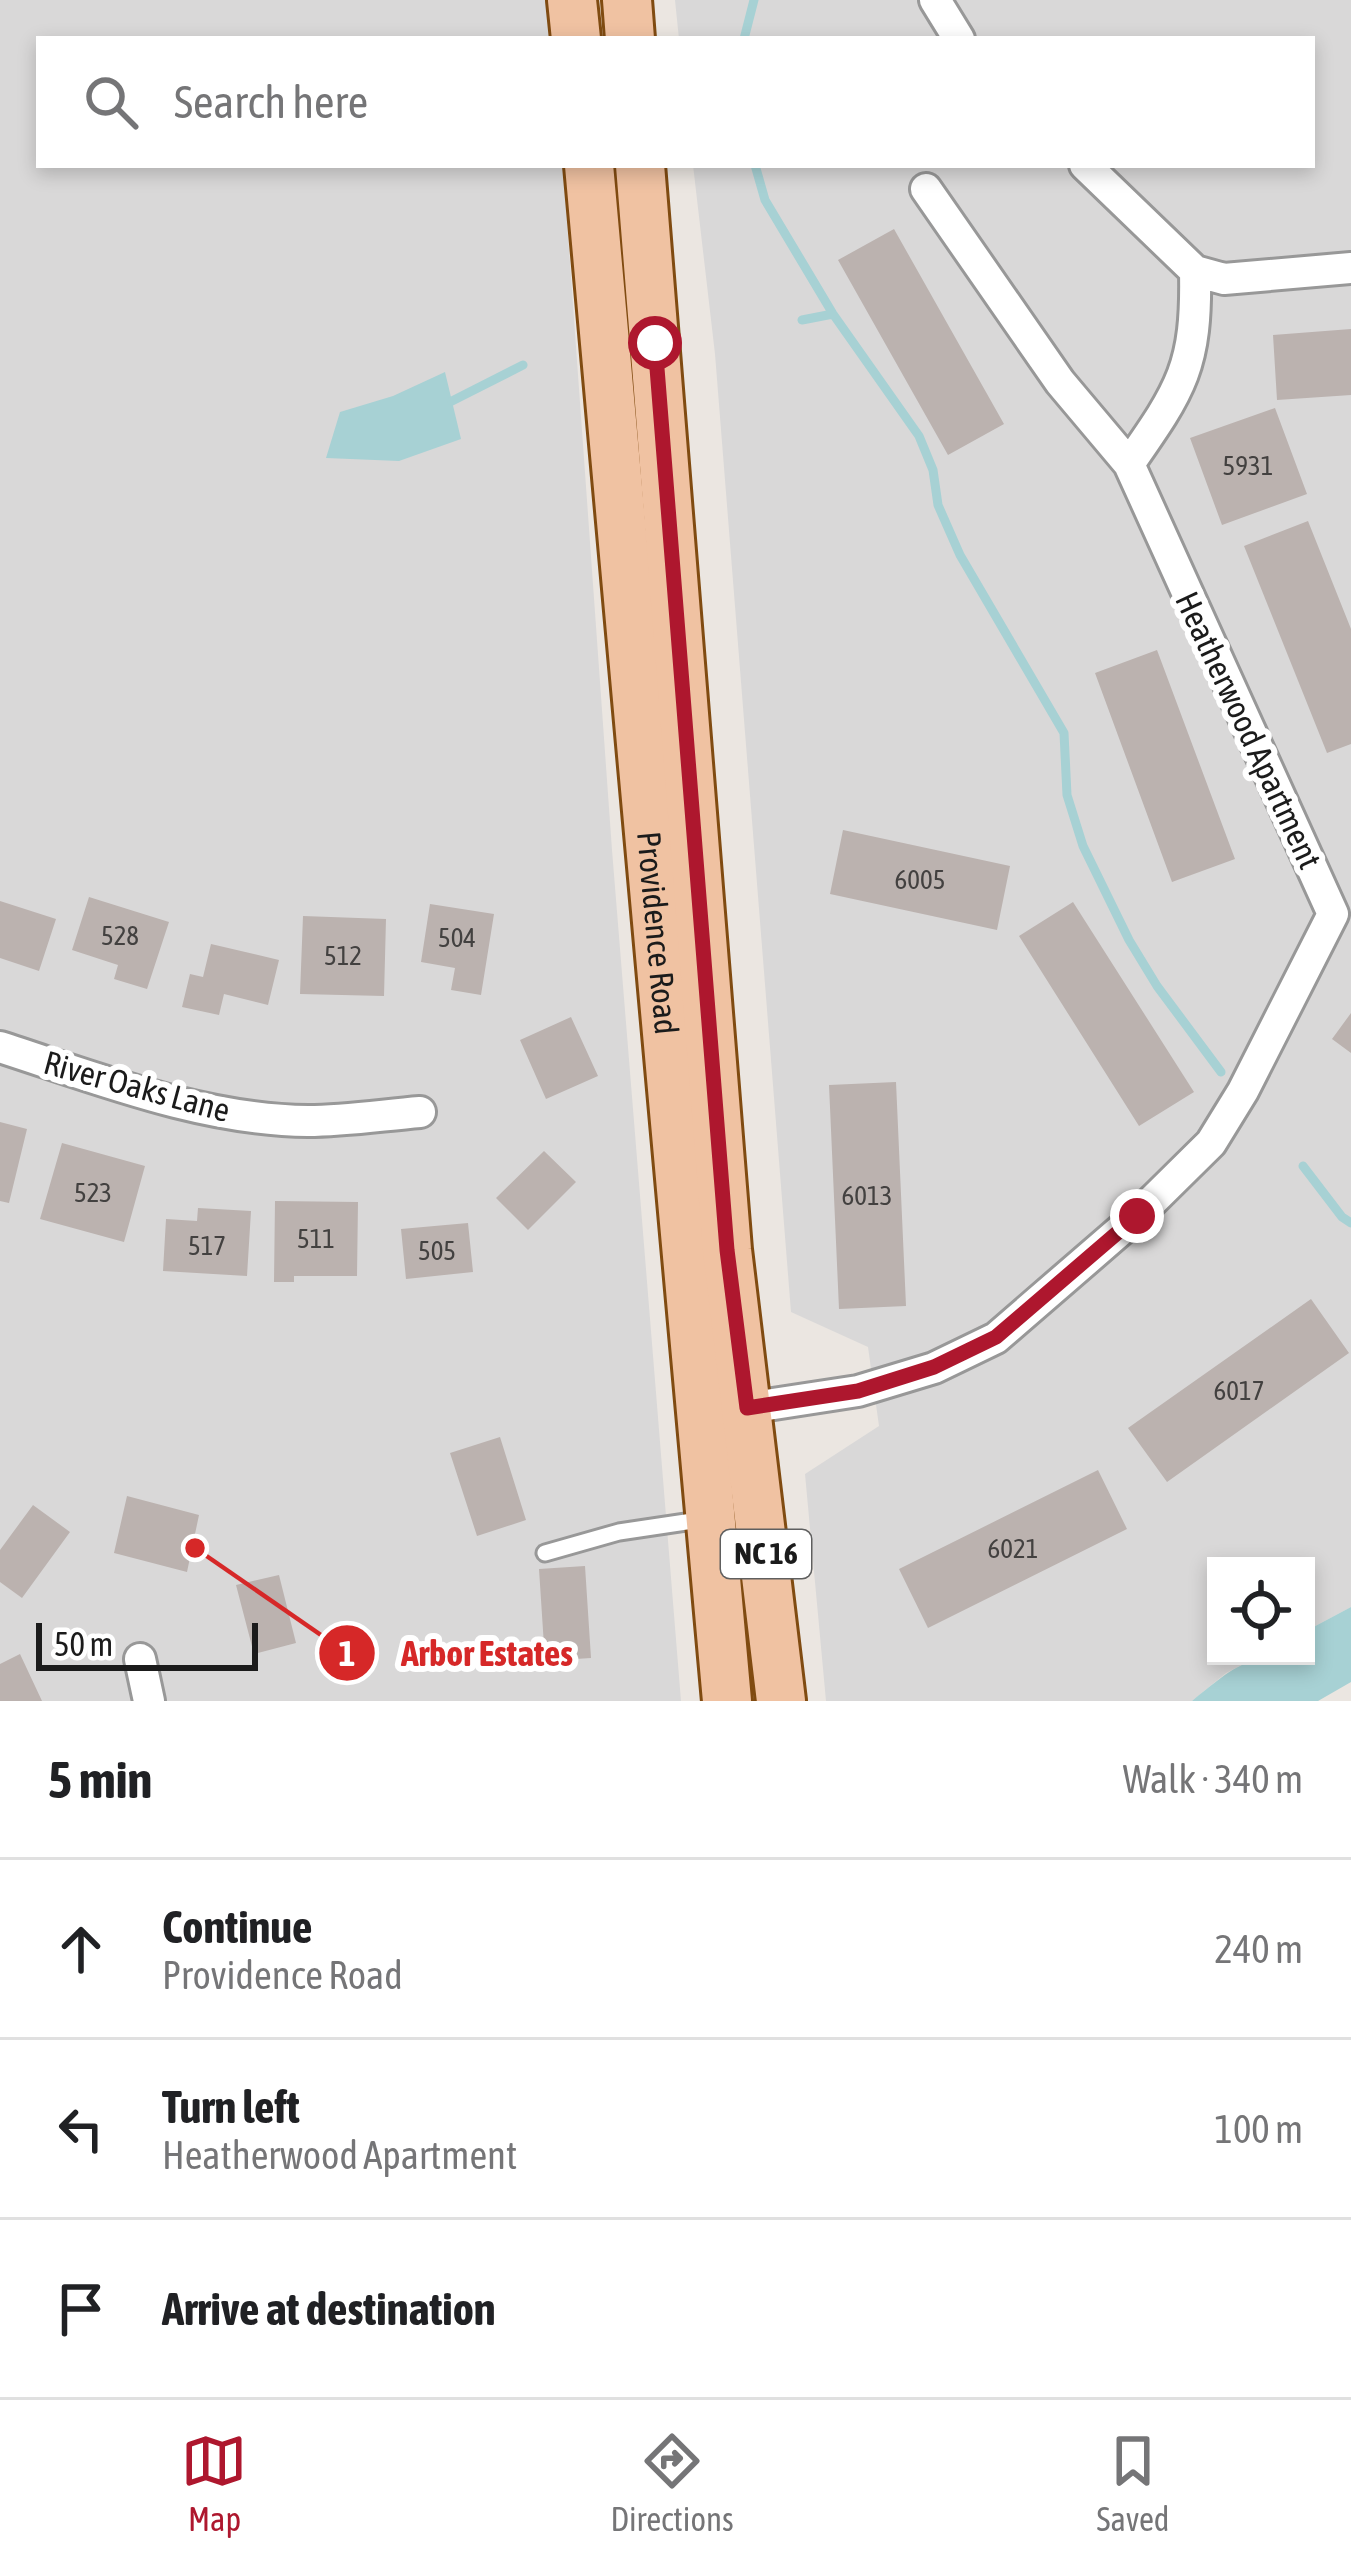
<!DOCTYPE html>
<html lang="en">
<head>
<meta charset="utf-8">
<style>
	:root { --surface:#fff; --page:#f6f6f6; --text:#202124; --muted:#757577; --line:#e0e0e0; --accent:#ae172e }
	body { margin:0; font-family:"Asap Condensed",sans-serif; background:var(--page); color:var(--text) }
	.controls { position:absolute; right:36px; bottom:36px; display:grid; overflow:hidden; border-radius:0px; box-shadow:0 6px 18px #0003 }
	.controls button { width:108px; height:108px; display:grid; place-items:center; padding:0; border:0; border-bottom:3px solid var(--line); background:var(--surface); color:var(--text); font:60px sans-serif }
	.scale { position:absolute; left:36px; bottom:30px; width:222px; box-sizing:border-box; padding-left:12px; border:6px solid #1b1b1b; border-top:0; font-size:33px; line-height:42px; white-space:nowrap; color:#1b1b1b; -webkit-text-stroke:9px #fff; paint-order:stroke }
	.stop { position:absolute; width:36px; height:36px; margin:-27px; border:9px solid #ae172e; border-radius:50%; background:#fff }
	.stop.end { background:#ae172e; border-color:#fff; box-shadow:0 3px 12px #0008 }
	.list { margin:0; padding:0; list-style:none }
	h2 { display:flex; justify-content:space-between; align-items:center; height:156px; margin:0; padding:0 48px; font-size:51px }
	h2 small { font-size:39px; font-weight:400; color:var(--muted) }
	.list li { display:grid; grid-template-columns:78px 1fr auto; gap:36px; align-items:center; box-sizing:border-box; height:180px; padding:0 48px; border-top:3px solid var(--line) }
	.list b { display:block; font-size:45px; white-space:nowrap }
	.list p { margin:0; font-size:39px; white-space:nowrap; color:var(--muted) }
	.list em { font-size:39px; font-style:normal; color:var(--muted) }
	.icon { flex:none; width:66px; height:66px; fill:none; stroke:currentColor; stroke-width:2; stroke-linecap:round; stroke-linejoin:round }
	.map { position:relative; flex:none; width:1351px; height:1701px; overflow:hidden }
	.search { position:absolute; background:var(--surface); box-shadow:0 6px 18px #0003; left:36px; right:36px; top:36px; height:132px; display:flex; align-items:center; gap:30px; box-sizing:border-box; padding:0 42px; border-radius:0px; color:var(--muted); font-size:45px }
	.sheet { height:696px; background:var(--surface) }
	nav { display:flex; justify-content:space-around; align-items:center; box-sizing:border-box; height:168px; border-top:3px solid var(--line); background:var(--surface); font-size:33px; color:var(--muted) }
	nav a { display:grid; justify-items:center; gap:6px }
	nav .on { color:var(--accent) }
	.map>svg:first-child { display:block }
	.residential { fill:#d9d8d8 }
	.water { fill:#a7d1d4 }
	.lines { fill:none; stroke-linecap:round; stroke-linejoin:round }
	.stream { stroke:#a7d1d4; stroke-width:9 }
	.building { fill:#bbb2af }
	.lane-casing { stroke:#989898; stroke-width:21 }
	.street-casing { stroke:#989898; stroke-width:36 }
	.primary-casing { stroke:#804b11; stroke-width:54 }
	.lane { stroke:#fff; stroke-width:15 }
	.street { stroke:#fff; stroke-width:30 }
	.primary { stroke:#f0c2a2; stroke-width:48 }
	.route { stroke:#ae172e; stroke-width:15 }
	.labels { text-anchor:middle; stroke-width:12; stroke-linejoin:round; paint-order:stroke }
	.number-label { font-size:27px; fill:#434140 }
	.shield { fill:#fff; stroke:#5f5f5f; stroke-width:3 }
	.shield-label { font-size:30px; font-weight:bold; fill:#1b1b1b }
	.street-label { font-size:33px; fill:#1b1b1b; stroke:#fff }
	.leader { fill:none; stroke:#d62828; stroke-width:4.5 }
	.callout-dot { fill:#d62828; stroke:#fff; stroke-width:4.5 }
	.mark-label { font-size:36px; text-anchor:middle; font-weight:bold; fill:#fff }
	.callout-label { font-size:36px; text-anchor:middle; font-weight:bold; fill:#d62828; stroke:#fff; stroke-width:12; stroke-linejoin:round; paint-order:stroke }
</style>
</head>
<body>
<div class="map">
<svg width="1351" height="1701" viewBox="0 0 1351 1701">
	<rect width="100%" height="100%" fill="#ebe6e1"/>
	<path class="residential" d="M 0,0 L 546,0 L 551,39 L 39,39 L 39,165 L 563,165 L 612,850 L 681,1701 L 0,1701 Z
		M 675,0 L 1351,0 L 1351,1607 L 1306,1631 L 1306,1566 L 1216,1566 L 1216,1656 L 1259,1656 L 1226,1673 L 1192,1701 L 826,1701 L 805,1474 L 879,1426 L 868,1347 L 791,1312 L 715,354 L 693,165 L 1312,165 L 1312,39 L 679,39 Z"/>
	<path class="water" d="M 445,372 L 461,439 L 399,461 L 326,458 L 340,412 L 393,396 Z
		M 1351,1607 L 1351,1682 L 1318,1701 L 1192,1701 C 1239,1663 1245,1656 1306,1656 L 1306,1631 Z"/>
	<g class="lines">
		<path class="stream" d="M 744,39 L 754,0
			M 755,165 L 765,200 L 833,314 L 919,436 L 933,470 L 938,505 L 960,555 L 1064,733 L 1067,795 L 1083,846 L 1129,940 L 1157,986 L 1221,1072
			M 802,320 L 833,314
			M 452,401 L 523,365
			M 1303,1166 L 1342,1217 L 1351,1223"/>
	</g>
	<path class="building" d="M 894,229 L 1004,424 L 948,455 L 838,260 Z
		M 1351,329 L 1351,395 L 1277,400 L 1273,335 Z
		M 1275,408 L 1307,494 L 1222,525 L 1190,438 Z
		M 1308,521 L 1351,629 L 1351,744 L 1327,753 L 1244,546 Z
		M 1157,650 L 1235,859 L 1172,882 L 1095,673 Z
		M 843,830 L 1010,866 L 997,930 L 830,894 Z
		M 89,897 L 169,922 L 147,989 L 114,979 L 118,965 L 72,950 Z
		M 0,901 L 56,919 L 39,971 L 0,958 Z
		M 1073,902 L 1194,1092 L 1139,1126 L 1019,936 Z
		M 430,904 L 494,914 L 481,995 L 451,990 L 455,968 L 421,962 Z
		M 303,916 L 386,919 L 384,996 L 300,994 Z
		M 211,944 L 279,960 L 268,1005 L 224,994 L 219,1015 L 182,1007 L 190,974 L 203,977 Z
		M 1351,1013 L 1351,1053 L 1332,1039 Z
		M 571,1017 L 598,1076 L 546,1099 L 520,1040 Z
		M 896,1082 L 906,1306 L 839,1309 L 829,1085 Z
		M 0,1122 L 27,1129 L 9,1203 L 0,1201 Z
		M 62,1143 L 145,1166 L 124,1242 L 40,1219 Z
		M 544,1151 L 576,1182 L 528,1230 L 496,1198 Z
		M 275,1201 L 358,1202 L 357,1276 L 294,1276 L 294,1282 L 274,1282 Z
		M 198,1208 L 251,1211 L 247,1276 L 163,1271 L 166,1219 L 197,1221 Z
		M 468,1223 L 473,1272 L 406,1279 L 401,1229 Z
		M 1311,1299 L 1349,1353 L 1167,1482 L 1128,1428 Z
		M 500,1437 L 526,1520 L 477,1536 L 450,1453 Z
		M 1098,1470 L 1127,1529 L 928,1628 L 899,1569 Z
		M 127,1496 L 199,1515 L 187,1572 L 114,1553 Z
		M 33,1505 L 70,1532 L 22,1598 L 0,1582 L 0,1550 Z
		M 585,1566 L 591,1658 L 545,1661 L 539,1569 Z
		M 279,1575 L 296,1643 L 254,1654 L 236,1585 Z
		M 20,1654 L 42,1701 L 0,1701 L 0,1664 Z"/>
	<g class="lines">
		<g class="lane-casing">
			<path id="lane" d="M 545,1553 L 619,1532 L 706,1519"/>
		</g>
		<g class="street-casing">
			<path id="street" d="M 935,0 L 959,39
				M 1085,165 L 1195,271 C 1197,366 1182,388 1129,464
				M 1195,271 L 1224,279 L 1351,268
				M 0,1047 C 99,1079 203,1120 308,1121 C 345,1121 383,1115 420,1112
				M 747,1408 L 858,1391 L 934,1368 L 996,1338 L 1137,1216 L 1211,1143 L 1243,1091 L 1333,914 L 1129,464 L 1060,382 L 926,189
				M 140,1659 L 149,1701"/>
		</g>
		<g class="primary-casing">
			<g id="primary">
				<path d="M 572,0 L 576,39"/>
				<path d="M 627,0 L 630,39"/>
				<path id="s1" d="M 589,165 L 727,1701"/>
				<path d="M 640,165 L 727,1250 L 781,1701"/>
			</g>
		</g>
		<use href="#lane" class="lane"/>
		<use href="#street" class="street"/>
		<use href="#primary" class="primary"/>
	</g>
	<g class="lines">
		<path class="route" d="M 655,343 L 727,1250 L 747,1408 L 858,1391 L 934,1367 L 996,1337 L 1137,1216"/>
	</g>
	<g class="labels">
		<g class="number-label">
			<text x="1248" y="475">5931</text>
			<text x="920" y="889">6005</text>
			<text x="120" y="945">528</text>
			<text x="457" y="947">504</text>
			<text x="343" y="965">512</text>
			<text x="93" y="1202">523</text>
			<text x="867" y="1205">6013</text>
			<text x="316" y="1248">511</text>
			<text x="207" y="1255">517</text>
			<text x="437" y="1260">505</text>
			<text x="1239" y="1400">6017</text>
			<text x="1013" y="1558">6021</text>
		</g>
		<rect class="shield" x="721" y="1530" width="90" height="48" rx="9"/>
		<g class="shield-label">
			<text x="766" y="1564">NC 16</text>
		</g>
		<g class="street-label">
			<text transform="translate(1249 730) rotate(65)" y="12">Heatherwood Apartment</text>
			<text dy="12" stroke="none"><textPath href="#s1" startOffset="771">Providence Road</textPath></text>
			<text transform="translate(137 1086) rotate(15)" y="12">River Oaks Lane</text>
		</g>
	</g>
	<path class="leader" d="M195 1548L347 1653"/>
	<g class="callout-dot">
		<circle cx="195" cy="1548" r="12"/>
		<circle cx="347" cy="1653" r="30"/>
	</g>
	<g class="mark-label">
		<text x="347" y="1666">1</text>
	</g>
	<g class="callout-label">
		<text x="487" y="1666">Arbor Estates</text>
	</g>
</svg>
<div class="controls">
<button><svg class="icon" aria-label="locate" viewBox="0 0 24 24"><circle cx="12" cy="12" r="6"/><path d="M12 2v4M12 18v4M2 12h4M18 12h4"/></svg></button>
</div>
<div class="scale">50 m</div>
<div class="stop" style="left:655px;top:343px"></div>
<div class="stop end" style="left:1137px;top:1216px"></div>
<div class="search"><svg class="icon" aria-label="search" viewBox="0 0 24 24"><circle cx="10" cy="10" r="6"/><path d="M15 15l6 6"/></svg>Search here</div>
</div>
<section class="sheet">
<h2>5 min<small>Walk · 340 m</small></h2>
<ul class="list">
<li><svg class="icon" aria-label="ahead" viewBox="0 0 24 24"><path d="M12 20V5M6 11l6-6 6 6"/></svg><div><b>Continue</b><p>Providence Road</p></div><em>240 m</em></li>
<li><svg class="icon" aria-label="left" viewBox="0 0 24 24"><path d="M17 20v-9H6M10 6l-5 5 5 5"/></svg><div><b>Turn left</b><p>Heatherwood Apartment</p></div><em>100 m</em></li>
<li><svg class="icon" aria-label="arrive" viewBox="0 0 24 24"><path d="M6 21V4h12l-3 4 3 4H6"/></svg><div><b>Arrive at destination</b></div></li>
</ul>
</section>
<nav>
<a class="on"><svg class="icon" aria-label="map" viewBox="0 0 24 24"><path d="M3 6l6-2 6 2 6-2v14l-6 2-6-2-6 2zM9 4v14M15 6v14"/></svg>Map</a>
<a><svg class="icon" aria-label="directions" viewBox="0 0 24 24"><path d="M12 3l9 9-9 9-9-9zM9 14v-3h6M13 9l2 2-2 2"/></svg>Directions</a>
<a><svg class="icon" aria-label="saved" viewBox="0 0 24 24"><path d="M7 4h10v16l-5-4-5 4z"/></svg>Saved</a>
</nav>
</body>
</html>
